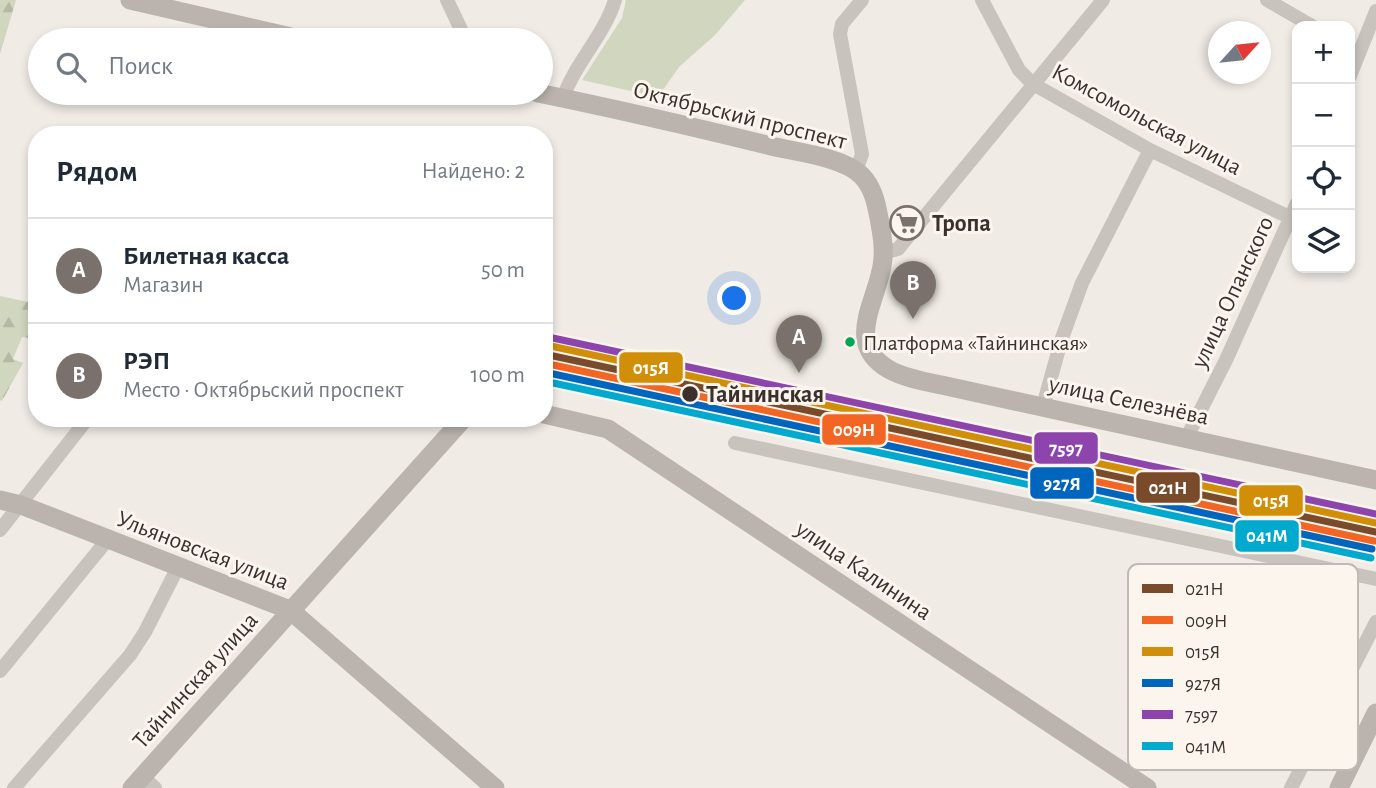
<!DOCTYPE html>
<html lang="ru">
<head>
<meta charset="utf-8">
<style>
	:root { --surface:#fff; --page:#f6f6f7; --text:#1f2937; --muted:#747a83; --line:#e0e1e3; --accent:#7a716c }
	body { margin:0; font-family:"Alegreya Sans",sans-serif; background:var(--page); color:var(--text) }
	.controls { position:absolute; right:21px; top:21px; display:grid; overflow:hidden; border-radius:14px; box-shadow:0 4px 10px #0003 }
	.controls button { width:63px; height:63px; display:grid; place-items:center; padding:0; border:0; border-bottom:2px solid var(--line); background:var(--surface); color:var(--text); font:35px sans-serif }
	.compass { position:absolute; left:1208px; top:21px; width:63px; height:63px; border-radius:50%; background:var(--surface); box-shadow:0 4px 10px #0003; rotate:63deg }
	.you { position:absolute; left:735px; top:299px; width:24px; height:24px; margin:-18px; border:5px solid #fff; border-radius:50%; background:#1a73e8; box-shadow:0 0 0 10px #1a73e833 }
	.badge { display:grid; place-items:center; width:46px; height:46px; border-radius:50%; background:var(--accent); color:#fff; font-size:23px; font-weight:700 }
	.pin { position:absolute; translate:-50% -58px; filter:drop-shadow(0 2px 4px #0008) }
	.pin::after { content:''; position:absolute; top:37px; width:24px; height:21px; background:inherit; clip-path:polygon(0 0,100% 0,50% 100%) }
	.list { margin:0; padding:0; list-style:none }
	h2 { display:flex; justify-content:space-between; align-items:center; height:91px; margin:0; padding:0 28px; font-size:30px }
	h2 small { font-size:23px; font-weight:400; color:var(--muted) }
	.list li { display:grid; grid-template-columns:46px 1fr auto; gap:21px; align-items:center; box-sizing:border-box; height:105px; padding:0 28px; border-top:2px solid var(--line) }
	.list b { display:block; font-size:26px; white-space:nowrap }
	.list p { margin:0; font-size:23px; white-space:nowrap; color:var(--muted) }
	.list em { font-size:23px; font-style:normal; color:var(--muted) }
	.icon { flex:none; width:38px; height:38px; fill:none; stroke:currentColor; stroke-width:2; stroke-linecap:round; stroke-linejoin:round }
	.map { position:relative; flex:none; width:1376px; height:788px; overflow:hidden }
	.search { position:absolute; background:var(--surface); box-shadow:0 4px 10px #0003; left:28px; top:28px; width:525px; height:77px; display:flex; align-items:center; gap:18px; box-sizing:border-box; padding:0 24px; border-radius:38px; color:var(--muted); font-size:26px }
	.panel { position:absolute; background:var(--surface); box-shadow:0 4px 10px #0003; left:28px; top:126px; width:525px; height:301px; border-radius:28px }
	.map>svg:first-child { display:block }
	.green { fill:#d1d6bf }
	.forest { fill:url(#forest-firs) }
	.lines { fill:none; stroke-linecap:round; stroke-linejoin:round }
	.street { stroke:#c9c3be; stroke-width:14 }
	.secondary { stroke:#bab3ae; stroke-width:19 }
	.rail-1-casing { stroke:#fbf5ee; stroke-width:12 }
	.rail-2-casing { stroke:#fbf5ee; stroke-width:12 }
	.rail-3-casing { stroke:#fbf5ee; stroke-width:12 }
	.rail-4-casing { stroke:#fbf5ee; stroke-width:12 }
	.rail-5-casing { stroke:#fbf5ee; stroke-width:12 }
	.rail-6-casing { stroke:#fbf5ee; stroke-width:12 }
	.rail-1 { stroke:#7a4b2a; stroke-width:7 }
	.rail-2 { stroke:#f26522; stroke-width:7 }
	.rail-3 { stroke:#d18e09; stroke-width:7 }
	.rail-4 { stroke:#0065bd; stroke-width:7 }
	.rail-5 { stroke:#8e44ad; stroke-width:7 }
	.rail-6 { stroke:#00a9ce; stroke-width:7 }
	.bus-dot { fill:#00a651; stroke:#fbf5ee; stroke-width:2.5 }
	.stop-dot { fill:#3b302b; stroke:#fbf5ee; stroke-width:2.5 }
	.labels { text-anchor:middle; stroke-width:6; stroke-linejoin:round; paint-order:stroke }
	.bus-label { font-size:22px; fill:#3b302b; stroke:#fbf5ee; text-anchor:start }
	.street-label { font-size:24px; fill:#3b302b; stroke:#fbf5ee }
	.poi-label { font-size:24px; font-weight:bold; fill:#3b302b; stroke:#fbf5ee; text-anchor:start }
	.stop-label { font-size:24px; font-weight:bold; fill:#3b302b; stroke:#fbf5ee; text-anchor:start }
	.key { fill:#fbf5ee; stroke:#c1bab4; stroke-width:2 }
	.key-label { font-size:19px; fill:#3b302b }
	.line-badge { stroke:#fbf5ee; stroke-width:2.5 }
	.badge-label { font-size:19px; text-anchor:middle; font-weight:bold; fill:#fff }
</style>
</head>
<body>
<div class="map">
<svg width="1376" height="788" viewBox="0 0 1376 788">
	<defs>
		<pattern id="forest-firs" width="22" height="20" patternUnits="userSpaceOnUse" patternTransform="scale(1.75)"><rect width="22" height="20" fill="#d1d6bf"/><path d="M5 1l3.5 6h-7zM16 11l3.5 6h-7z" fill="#b4b8a4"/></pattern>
	</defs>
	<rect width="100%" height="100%" fill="#f0ebe5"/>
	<path class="green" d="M 626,0 L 745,0 L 715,35 L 679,67 L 658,97 L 582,80 L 622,18 Z"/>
	<path class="forest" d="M 0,0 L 16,0 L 0,54 Z
		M 0,296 L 37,304 L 37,339 L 22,337 L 13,359 L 23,363 L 2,401 L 0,400 Z"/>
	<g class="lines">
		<path class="street" d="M 447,0 L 466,40
			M 982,0 L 1019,70 L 1033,84 L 1150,150 L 1291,218
			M 1267,0 L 1312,26
			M 1350,76 L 1376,11
			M 563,98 C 575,63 604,36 615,0
			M 856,171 L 862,154 L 840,34 L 842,24 L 862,0
			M 883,253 L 898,249 L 1103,0
			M 1043,406 L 1062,338 L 1082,283 L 1150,150
			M 1187,437 L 1226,360 L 1297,203
			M 735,443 L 1376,579
			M 0,530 L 88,418
			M 0,671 L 108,539
			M 142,776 L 155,788
			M 14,788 L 130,655 L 145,632 L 178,567
			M 1291,788 L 1376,622"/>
		<path class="secondary" d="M 130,0 L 304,40
			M 538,93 C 616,109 694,127 771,146 C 796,152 843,157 861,175 C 873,187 876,202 879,218 C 882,234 885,251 882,266 C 876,303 844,345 890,370 C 907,379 928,382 946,386 L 1376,480
			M 544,414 L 608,429 L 1147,788
			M 0,500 L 21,505 L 290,610 L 495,788
			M 132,788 L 464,418
			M 1339,788 L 1376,713"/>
		<g class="rail-1-casing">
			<path id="rail-1" d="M 544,354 L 1376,532"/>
		</g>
		<g class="rail-2-casing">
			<path id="rail-2" d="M 544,363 L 1374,541"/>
		</g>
		<g class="rail-3-casing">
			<path id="rail-3" d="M 546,345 L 1376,523"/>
		</g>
		<g class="rail-4-casing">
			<path id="rail-4" d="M 544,372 L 1372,549"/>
		</g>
		<g class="rail-5-casing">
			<path id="rail-5" d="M 548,337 L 1376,514"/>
		</g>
		<g class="rail-6-casing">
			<path id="rail-6" d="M 544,381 L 1371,558"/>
		</g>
		<use href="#rail-1" class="rail-1"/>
		<use href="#rail-2" class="rail-2"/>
		<use href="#rail-3" class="rail-3"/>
		<use href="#rail-4" class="rail-4"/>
		<use href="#rail-5" class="rail-5"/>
		<use href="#rail-6" class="rail-6"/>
	</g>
	<defs>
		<g id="supermarket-ring" transform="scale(1.75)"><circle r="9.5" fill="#fbf5ee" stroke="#7a716c" stroke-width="1.5"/><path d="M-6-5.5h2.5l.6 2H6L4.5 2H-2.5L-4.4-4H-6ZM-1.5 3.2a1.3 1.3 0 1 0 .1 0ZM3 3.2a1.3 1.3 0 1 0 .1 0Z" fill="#7a716c"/></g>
	</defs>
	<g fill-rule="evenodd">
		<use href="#supermarket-ring" x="907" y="223"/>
	</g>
	<circle class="bus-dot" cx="850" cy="342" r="6"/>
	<circle class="stop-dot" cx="690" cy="394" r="9"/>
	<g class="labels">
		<g class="bus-label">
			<text x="863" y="350">Платформа «Тайнинская»</text>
		</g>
		<g class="street-label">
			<text transform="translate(740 115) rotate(14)" y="8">Октябрьский проспект</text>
			<text transform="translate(1147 119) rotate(28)" y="8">Комсомольская улица</text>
			<text transform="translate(1232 292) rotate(-65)" y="8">улица Опанского</text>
			<text transform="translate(1129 400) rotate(12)" y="8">улица Селезнёва</text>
			<text transform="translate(203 550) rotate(21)" y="8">Ульяновская улица</text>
			<text transform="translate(864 570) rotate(34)" y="8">улица Калинина</text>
			<text transform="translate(195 680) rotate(-48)" y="8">Тайнинская улица</text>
		</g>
		<g class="poi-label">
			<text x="932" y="231">Тропа</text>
		</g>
		<g class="stop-label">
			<text x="706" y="402">Тайнинская</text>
		</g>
	</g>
	<rect x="1128" y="564" width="230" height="206" rx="10" class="key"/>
	<rect x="1142" y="584" width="31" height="9" fill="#7a4b2a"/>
	<rect x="1142" y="616" width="31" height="8" fill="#f26522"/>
	<rect x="1142" y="647" width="31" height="9" fill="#d18e09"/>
	<rect x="1142" y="679" width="31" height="8" fill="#0065bd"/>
	<rect x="1142" y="710" width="31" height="9" fill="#8e44ad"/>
	<rect x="1142" y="742" width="31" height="8" fill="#00a9ce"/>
	<g class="key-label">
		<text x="1185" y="595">021Н</text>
		<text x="1185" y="627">009Н</text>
		<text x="1185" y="658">015Я</text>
		<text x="1185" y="690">927Я</text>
		<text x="1185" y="721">7597</text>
		<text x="1185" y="753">041М</text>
	</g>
	<g class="line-badge">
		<rect x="618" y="351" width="66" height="33" rx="7" fill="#d18e09"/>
		<rect x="821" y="413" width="66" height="33" rx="7" fill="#f26522"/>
		<rect x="1033" y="431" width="66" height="34" rx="7" fill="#8e44ad"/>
		<rect x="1029" y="466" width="66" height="34" rx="7" fill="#0065bd"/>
		<rect x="1135" y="471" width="66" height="33" rx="7" fill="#7a4b2a"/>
		<rect x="1238" y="484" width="66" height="33" rx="7" fill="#d18e09"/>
		<rect x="1234" y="519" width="66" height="34" rx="7" fill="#00a9ce"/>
	</g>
	<g class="badge-label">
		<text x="651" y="374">015Я</text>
		<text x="854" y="436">009Н</text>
		<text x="1066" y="455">7597</text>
		<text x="1062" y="490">927Я</text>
		<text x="1168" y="494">021Н</text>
		<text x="1271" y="507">015Я</text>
		<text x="1267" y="542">041М</text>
	</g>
</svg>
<div class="controls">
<button>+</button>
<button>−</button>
<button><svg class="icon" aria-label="locate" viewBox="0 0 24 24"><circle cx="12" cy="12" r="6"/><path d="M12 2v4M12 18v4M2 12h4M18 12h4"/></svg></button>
<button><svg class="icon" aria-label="layers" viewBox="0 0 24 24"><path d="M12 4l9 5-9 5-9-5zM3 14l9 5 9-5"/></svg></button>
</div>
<svg class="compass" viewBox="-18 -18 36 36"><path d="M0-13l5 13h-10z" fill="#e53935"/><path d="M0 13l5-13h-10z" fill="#747a83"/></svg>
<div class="you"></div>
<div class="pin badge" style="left:799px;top:373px">A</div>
<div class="pin badge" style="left:913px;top:319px">B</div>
<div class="search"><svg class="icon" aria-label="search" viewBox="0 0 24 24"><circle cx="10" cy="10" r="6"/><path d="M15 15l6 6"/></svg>Поиск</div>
<section class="panel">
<h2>Рядом<small>Найдено: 2</small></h2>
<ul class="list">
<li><span class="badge">A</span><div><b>Билетная касса</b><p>Магазин</p></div><em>50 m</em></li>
<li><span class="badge">B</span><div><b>РЭП</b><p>Место · Октябрьский проспект</p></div><em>100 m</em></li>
</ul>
</section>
</div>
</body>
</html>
